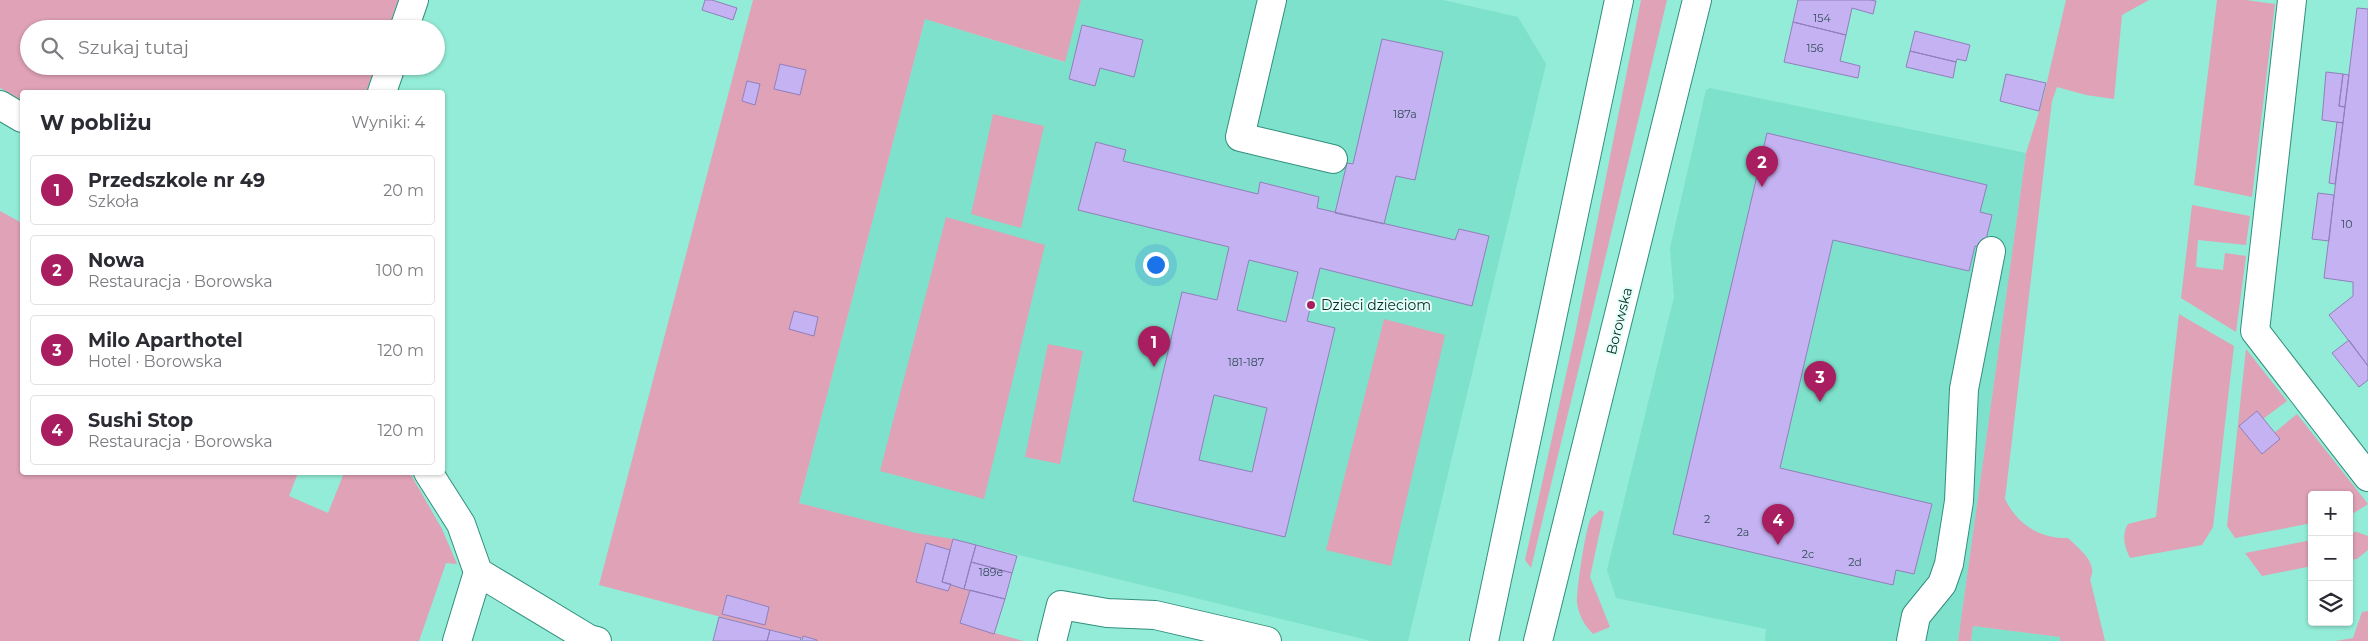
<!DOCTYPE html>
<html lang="pl">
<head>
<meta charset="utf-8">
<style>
	:root { --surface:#fff; --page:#f7f7f7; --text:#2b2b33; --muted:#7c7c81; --line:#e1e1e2; --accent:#a91e61 }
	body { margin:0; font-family:Montserrat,sans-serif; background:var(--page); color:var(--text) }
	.controls { position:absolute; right:15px; bottom:15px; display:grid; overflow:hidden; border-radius:5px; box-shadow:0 1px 4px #0004 }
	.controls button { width:45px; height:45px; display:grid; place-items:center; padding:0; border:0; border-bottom:1px solid var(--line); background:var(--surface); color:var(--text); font:25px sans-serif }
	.you { position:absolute; left:1155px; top:264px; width:18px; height:18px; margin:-12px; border:4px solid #fff; border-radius:50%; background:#1a73e8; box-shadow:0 0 0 8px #1a73e833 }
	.badge { display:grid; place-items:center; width:32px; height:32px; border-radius:50%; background:var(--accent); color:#fff; font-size:16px; font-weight:700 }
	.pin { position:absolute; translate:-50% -41px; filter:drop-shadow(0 1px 2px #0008) }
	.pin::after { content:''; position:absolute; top:26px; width:18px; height:15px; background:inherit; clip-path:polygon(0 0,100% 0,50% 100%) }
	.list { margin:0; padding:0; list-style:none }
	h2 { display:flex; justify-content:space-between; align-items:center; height:65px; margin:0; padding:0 20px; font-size:21px }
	h2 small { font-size:16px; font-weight:400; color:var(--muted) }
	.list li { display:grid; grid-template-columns:32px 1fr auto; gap:15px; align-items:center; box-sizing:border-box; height:70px; margin:0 10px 10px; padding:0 10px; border:1px solid var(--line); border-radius:5px }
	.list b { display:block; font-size:19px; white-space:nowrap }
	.list p { margin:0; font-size:16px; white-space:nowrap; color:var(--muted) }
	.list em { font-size:16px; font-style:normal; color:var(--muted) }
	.icon { flex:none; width:28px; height:28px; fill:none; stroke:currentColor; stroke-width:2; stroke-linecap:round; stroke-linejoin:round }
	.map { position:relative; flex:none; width:2368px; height:641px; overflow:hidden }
	.search { position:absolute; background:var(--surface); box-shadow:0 1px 4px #0004; left:20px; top:20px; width:425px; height:55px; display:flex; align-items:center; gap:12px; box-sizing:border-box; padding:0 18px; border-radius:28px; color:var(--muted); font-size:19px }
	.panel { position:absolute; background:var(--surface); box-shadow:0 1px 4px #0004; left:20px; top:90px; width:425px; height:385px; border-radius:5px }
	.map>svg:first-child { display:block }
	.built { fill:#7ee1cb }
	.green { fill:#dfa2b6 }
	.building { fill:#c4b2f2; stroke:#917fbb; fill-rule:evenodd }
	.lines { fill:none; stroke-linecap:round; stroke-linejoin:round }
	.minor-casing { stroke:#328f7d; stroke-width:30 }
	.minor { stroke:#fff; stroke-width:28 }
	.poi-dot { fill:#a91e61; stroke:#e6fff8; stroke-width:2 }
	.labels { text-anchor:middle; stroke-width:4; stroke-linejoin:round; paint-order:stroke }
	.number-label { font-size:11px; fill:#334e58 }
	.poi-label { font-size:14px; fill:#032c24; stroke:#e6fff8; text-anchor:start }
	.street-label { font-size:14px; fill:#032c24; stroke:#e6fff8 }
</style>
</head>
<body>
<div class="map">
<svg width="2368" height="641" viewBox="0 0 2368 641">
	<rect width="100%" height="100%" fill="#93ecd7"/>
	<path class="built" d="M 1081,0 L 1443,0 L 1518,17 L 1546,64 L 1408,641 L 1371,641 L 953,539 L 916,534 L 799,503 L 925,19 L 1064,62 Z
		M 1710,88 L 2026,153 L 1958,641 L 1765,641 L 1766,629 L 1616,598 L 1607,570 L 1674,297 L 1670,248 L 1706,90 Z
		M 1973,626 L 2060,637 L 2060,641 L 1971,641 Z"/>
	<path class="green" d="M 0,0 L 398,0 L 388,29 L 29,29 L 29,66 L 375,66 L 366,92 L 22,92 L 22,100 L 0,88 Z
		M 753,0 L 1081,0 L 1065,62 L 925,19 L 799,503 L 916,533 L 953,539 L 942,582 L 970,590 L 960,623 L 1023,641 L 813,641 L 599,585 Z
		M 1641,0 L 1667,0 L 1531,568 L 1525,560 L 1575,334 Z
		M 2066,0 L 2149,0 L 2122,15 L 2114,99 L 2086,95 L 2057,87 L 2052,101 L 2005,499 C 2017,524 2040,539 2068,538 C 2078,548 2099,563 2090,579 L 2105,641 L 2060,641 L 2060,637 L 1973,626 L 1971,641 L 1958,641 L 2026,153 L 2043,99 Z
		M 2217,0 L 2246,0 L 2275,4 L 2252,197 L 2194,185 Z
		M 993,114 L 1044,126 L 1021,228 L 971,214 Z
		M 2192,205 L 2250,216 L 2246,245 L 2198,240 L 2196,267 L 2223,270 L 2225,253 L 2246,256 L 2236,332 L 2181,298 Z
		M 0,211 L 22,223 L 22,472 L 298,473 L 289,496 L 328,513 L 344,473 L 410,473 L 442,529 L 457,564 L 446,563 L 419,641 L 0,641 Z
		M 946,217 L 1045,245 L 984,499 L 880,471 Z
		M 2179,314 L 2234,346 L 2213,527 L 2202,545 L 2130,558 C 2125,548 2121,535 2128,524 L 2156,517 Z
		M 1384,319 L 1445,335 L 1391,566 L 1326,550 Z
		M 1048,344 L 1083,351 L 1060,464 L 1025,457 Z
		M 2246,349 L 2287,401 L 2263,419 L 2256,412 L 2239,426 L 2274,433 L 2297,414 L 2368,504 L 2349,516 L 2349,495 L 2312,495 L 2312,523 L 2235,538 L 2227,526 Z
		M 1600,510 L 1604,512 L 1590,577 L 1610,627 L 1593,634 C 1584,625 1579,615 1577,603 C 1576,592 1586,525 1591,518 C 1594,515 1598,513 1600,510 Z
		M 2357,532 L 2368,536 L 2368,550 L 2357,559 L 2349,560 L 2349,533 Z
		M 2312,540 L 2312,566 L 2262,576 L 2245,553 Z
		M 2368,611 L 2368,641 L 2336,641 L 2353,638 L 2362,612 Z"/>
	<path class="building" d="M 705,0 L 712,0 L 737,8 L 733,20 L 702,10 Z
		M 1798,0 L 1870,0 L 1876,1 L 1873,14 L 1852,8 L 1846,35 L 1793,22 Z
		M 2357,8 L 2368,9 L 2368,366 L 2329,315 L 2353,296 L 2353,282 L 2324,278 Z
		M 1793,22 L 1846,35 L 1840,61 L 1860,66 L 1858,78 L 1784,62 Z
		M 1082,25 L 1143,40 L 1134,77 L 1100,68 L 1095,86 L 1069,79 Z
		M 1915,31 L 1970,45 L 1966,61 L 1957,59 L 1956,62 L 1910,51 Z
		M 1382,39 L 1443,52 L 1415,180 L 1396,176 L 1384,224 L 1335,213 L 1347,163 L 1353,164 Z
		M 1910,51 L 1956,62 L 1953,78 L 1906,67 Z
		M 780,64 L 806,70 L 800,95 L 774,89 Z
		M 2326,72 L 2343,74 L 2339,106 L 2345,107 L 2343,123 L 2322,120 Z
		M 2006,74 L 2046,83 L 2039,111 L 2000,101 Z
		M 2343,74 L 2349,75 L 2345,107 L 2339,106 Z
		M 747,81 L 760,84 L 755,105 L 742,101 Z
		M 2337,122 L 2343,123 L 2335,184 L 2329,183 Z
		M 1767,133 L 1987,185 L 1980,212 L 1992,215 L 1984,248 L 1975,246 L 1969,271 L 1833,240 L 1780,468 L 1932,504 L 1914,574 L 1896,570 L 1893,585 L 1673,534 Z
		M 1096,142 L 1126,150 L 1123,161 L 1258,194 L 1260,182 L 1319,197 L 1317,208 L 1455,240 L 1459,229 L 1489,236 L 1472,306 L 1320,268 L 1307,321 L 1335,328 L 1285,537 L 1133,501 L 1182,292 L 1217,300 L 1229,247 L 1078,210 ZM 1249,260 L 1298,272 L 1286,322 L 1237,310 ZM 1214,395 L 1267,408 L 1252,472 L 1199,460 Z
		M 2318,193 L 2334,195 L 2329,241 L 2312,239 Z
		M 794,311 L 818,317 L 814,336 L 789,329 Z
		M 2349,340 L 2368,366 L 2368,380 L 2359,387 L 2332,353 Z
		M 2257,411 L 2280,439 L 2262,454 L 2239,426 Z
		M 953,539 L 976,545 L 964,589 L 942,582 Z
		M 926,543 L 950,550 L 942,582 L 951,584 L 948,591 L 916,582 Z
		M 976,545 L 1017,556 L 1012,573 L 971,562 Z
		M 971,562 L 1012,573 L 1005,599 L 964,589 Z
		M 970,590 L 1005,599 L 994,634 L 960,623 Z
		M 727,595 L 769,607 L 765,625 L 722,614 Z
		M 719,617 L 770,630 L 767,641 L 713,641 Z
		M 770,630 L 801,638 L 800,641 L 767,641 Z
		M 803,636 L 817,640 L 817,641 L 802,641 Z"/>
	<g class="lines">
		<g class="minor-casing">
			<path id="minor" d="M 1272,0 L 1240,137 L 1333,159
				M 2292,0 L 2255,331 L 2368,477
				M 404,29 L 414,0
				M 382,92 L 391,66
				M 0,105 L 22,118
				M 428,472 L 461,524 L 478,572 L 457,641
				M 478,572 L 589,639 L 597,641
				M 1052,641 L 1061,605 L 1107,613 L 1155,615 L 1267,641
				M 1484,641 L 1619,0
				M 1538,641 L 1697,0
				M 1911,641 L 1916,616 L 1942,584 L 1949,564 L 1959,501 L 1964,389 L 1991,251"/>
		</g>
		<use href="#minor" class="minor"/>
	</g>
	<circle class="poi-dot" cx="1311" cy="305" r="5"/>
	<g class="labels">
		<g class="number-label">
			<text x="1822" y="22">154</text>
			<text x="1815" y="52">156</text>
			<text x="1405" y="118">187a</text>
			<text x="2347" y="228">10</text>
			<text x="1246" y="366">181-187</text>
			<text x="1707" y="523">2</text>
			<text x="1743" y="536">2a</text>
			<text x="1808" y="558">2c</text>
			<text x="1855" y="566">2d</text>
			<text x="991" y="576">189e</text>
		</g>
		<g class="poi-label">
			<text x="1321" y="310">Dzieci dzieciom</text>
		</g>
		<g class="street-label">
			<text transform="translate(1619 321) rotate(-76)" y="5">Borowska</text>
		</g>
	</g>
</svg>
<div class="controls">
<button>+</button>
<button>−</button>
<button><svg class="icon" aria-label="layers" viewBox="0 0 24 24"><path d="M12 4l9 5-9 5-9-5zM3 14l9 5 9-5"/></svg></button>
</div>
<div class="you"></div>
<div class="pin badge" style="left:1154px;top:367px">1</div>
<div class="pin badge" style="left:1762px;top:187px">2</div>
<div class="pin badge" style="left:1820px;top:402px">3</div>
<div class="pin badge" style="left:1778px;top:545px">4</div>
<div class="search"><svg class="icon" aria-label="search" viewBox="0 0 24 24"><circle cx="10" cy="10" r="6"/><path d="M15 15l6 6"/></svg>Szukaj tutaj</div>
<section class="panel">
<h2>W pobliżu<small>Wyniki: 4</small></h2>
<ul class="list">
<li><span class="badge">1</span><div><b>Przedszkole nr 49</b><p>Szkoła</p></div><em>20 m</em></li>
<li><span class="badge">2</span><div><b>Nowa</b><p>Restauracja · Borowska</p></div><em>100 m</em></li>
<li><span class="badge">3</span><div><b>Milo Aparthotel</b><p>Hotel · Borowska</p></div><em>120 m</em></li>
<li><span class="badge">4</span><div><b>Sushi Stop</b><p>Restauracja · Borowska</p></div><em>120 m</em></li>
</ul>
</section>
</div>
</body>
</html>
